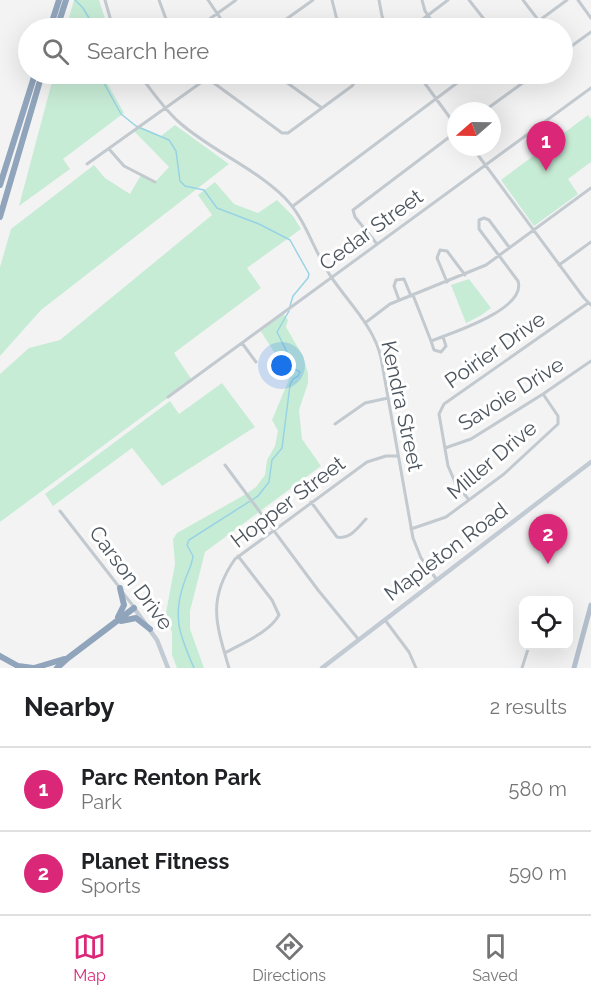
<!DOCTYPE html>
<html lang="en">
<head>
<meta charset="utf-8">
<style>
	:root { --surface:#fff; --page:#f2f2f2; --text:#202124; --muted:#757577; --line:#e0e0e0; --accent:#db2777 }
	body { margin:0; font-family:Raleway,sans-serif; background:var(--page); color:var(--text) }
	.controls { position:absolute; right:18px; bottom:18px; display:grid; overflow:hidden; border-radius:12px; box-shadow:0 6px 24px #0002 }
	.controls button { width:54px; height:54px; display:grid; place-items:center; padding:0; border:0; border-bottom:2px solid var(--line); background:var(--surface); color:var(--text); font:30px sans-serif }
	.compass { position:absolute; left:447px; top:102px; width:54px; height:54px; border-radius:50%; background:var(--surface); box-shadow:0 6px 24px #0002; rotate:250deg }
	.you { position:absolute; left:282px; top:366px; width:21px; height:21px; margin:-15px; border:4px solid #fff; border-radius:50%; background:#1a73e8; box-shadow:0 0 0 9px #1a73e833 }
	.badge { display:grid; place-items:center; width:39px; height:39px; border-radius:50%; background:var(--accent); color:#fff; font-size:20px; font-weight:700 }
	.pin { position:absolute; translate:-50% -50px; filter:drop-shadow(0 2px 3px #0008) }
	.pin::after { content:''; position:absolute; top:32px; width:21px; height:18px; background:inherit; clip-path:polygon(0 0,100% 0,50% 100%) }
	.list { margin:0; padding:0; list-style:none }
	h2 { display:flex; justify-content:space-between; align-items:center; height:78px; margin:0; padding:0 24px; font-size:26px }
	h2 small { font-size:20px; font-weight:400; color:var(--muted) }
	.list li { display:grid; grid-template-columns:39px 1fr auto; gap:18px; align-items:center; box-sizing:border-box; height:84px; padding:0 24px; border-top:2px solid var(--line) }
	.list b { display:block; font-size:22px; white-space:nowrap }
	.list p { margin:0; font-size:20px; white-space:nowrap; color:var(--muted) }
	.list em { font-size:20px; font-style:normal; color:var(--muted) }
	.icon { flex:none; width:33px; height:33px; fill:none; stroke:currentColor; stroke-width:2; stroke-linecap:round; stroke-linejoin:round }
	.map { position:relative; flex:none; width:591px; height:668px; overflow:hidden }
	.search { position:absolute; background:var(--surface); box-shadow:0 6px 24px #0002; left:18px; right:18px; top:18px; height:66px; display:flex; align-items:center; gap:15px; box-sizing:border-box; padding:0 21px; border-radius:33px; color:var(--muted); font-size:22px }
	.sheet { height:246px; background:var(--surface) }
	nav { display:flex; justify-content:space-around; align-items:center; box-sizing:border-box; height:84px; border-top:2px solid var(--line); background:var(--surface); font-size:16px; color:var(--muted) }
	nav a { display:grid; justify-items:center; gap:3px }
	nav .on { color:var(--accent) }
	.map>svg:first-child { display:block }
	.green { fill:#c7ecd6 }
	.lines { fill:none; stroke-linecap:round; stroke-linejoin:round }
	.stream { stroke:#98d3e4; stroke-width:1.5 }
	.street { stroke:#c2c9cf; stroke-width:3 }
	.secondary { stroke:#c2cad3; stroke-width:4.5 }
	.primary { stroke:#b5c1ce; stroke-width:5 }
	.highway { stroke:#90a4bb; stroke-width:6 }
	.labels { text-anchor:middle; stroke-width:6; stroke-linejoin:round; paint-order:stroke }
	.street-label { font-size:21px; fill:#4c555e; stroke:#fff }
</style>
</head>
<body>
<div class="map">
<svg width="591" height="668" viewBox="0 0 591 668">
	<rect width="100%" height="100%" fill="#f4f3f3"/>
	<path class="green" d="M 74,0 L 99,0 L 108,28 L 66,28 Z
		M 54,74 L 108,74 L 103,76 L 124,113 L 63,159 L 70,169 L 19,206 Z
		M 588,115 L 591,119 L 591,162 L 568,179 L 578,194 L 534,226 L 501,180 Z
		M 175,125 L 229,164 L 41,310 L 0,356 L 0,267 L 11,229 L 94,165 L 105,178 L 130,194 L 141,175 L 155,182 L 169,167 L 134,131 L 140,127 L 161,136 Z
		M 215,182 L 234,204 L 258,213 L 277,200 L 293,216 L 301,229 L 247,268 L 261,288 L 174,353 L 192,380 L 0,522 L 0,374 L 29,348 L 60,340 L 212,215 L 198,195 Z
		M 469,279 L 491,308 L 480,316 L 466,323 L 451,285 Z
		M 283,313 L 288,320 L 286,327 L 303,356 L 308,373 L 308,383 L 299,410 L 302,439 L 321,466 L 205,552 L 190,611 L 190,629 L 204,668 L 177,668 L 172,655 L 172,632 L 165,618 L 175,564 L 173,539 L 177,533 L 246,494 L 256,487 L 265,475 L 267,460 L 275,446 L 278,431 L 272,420 L 290,377 L 260,330 Z
		M 222,383 L 255,427 L 162,486 L 132,448 L 53,506 L 45,494 L 170,401 L 179,414 Z"/>
	<g class="lines">
		<path class="stream" d="M 75,0 L 83,8 L 95,28
			M 99,74 L 121,114 L 136,126 L 169,140 L 176,151 L 180,181 L 185,186 L 204,190 L 217,208 L 259,224 L 290,240 L 309,274 L 308,278 L 293,296 L 290,306
			M 194,668 C 180,636 172,617 184,583 C 187,573 192,566 193,556 L 187,545 L 189,540 L 258,496 L 269,482 L 272,460 L 282,448 L 290,385 L 293,379 L 298,376 L 300,372 L 288,365 L 289,356 L 277,332 L 289,311"/>
		<path class="street" d="M 105,0 L 113,28
			M 159,0 L 166,19 L 173,28
			M 208,0 L 227,28
			M 332,0 L 339,28
			M 379,0 L 382,16 L 387,28
			M 422,0 L 425,11 L 437,28
			M 469,0 L 491,28
			M 523,0 L 539,21
			M 578,0 L 591,18
			M 197,28 L 236,0
			M 289,28 L 284,25 L 285,20 L 313,0
			M 411,28 L 448,0
			M 529,28 L 567,0
			M 562,53 L 591,32
			M 139,74 C 152,91 164,109 180,123 C 212,151 255,168 285,198 C 308,222 314,254 334,281 C 351,305 375,329 381,358 L 413,538 L 421,558 L 437,580
			M 275,74 L 322,108
			M 418,74 L 456,126
			M 207,78 L 282,133 L 288,133 L 352,86 L 361,74
			M 484,111 L 535,74
			M 472,147 L 584,298 L 591,305
			M 109,149 L 124,166 L 155,182
			M 87,164 L 213,74
			M 293,206 L 469,74
			M 377,244 L 355,217 L 353,210 L 456,132
			M 559,265 L 591,242
			M 447,282 L 437,258 L 440,250 L 447,251 L 465,275
			M 413,295 L 431,341 C 452,333 527,309 518,281 L 479,229 L 479,220 L 484,218 L 489,220 L 509,247
			M 399,300 L 394,286 L 396,280 L 404,279 L 411,296
			M 365,323 L 390,304 L 486,265 L 591,188
			M 431,341 L 434,350 L 441,352 L 446,346 L 443,337
			M 242,343 L 256,362
			M 168,397 L 591,88
			M 335,424 L 365,403 L 388,398
			M 445,448 L 471,439 L 543,394 L 591,361
			M 225,465 L 318,590 L 359,640
			M 469,500 L 455,482 L 448,466 L 439,414 L 444,404 L 588,303
			M 311,502 L 337,537 C 350,540 358,527 366,519
			M 60,511 L 120,588
			M 411,529 L 446,517 L 504,474 L 558,424 L 558,416 L 543,394
			M 123,593 L 134,607
			M 385,620 L 409,652 L 416,668
			M 225,653 C 242,643 269,633 279,615 L 272,600 L 238,556
			M 229,668 C 216,624 207,599 235,559 L 367,462 L 386,456 L 398,456
			M 522,668 L 529,646"/>
		<path class="secondary" d="M 134,608 L 157,640 L 168,668
			M 322,668 L 591,462"/>
		<path class="primary" d="M 574,668 L 591,605"/>
		<path class="highway" d="M 50,28 L 59,0
			M 57,28 L 66,0
			M 0,185 L 35,74
			M 0,217 L 42,74
			M 118,617 L 124,605 L 120,588
			M 121,621 L 136,618 L 150,629
			M 0,656 L 18,666 L 33,668
			M 34,668 L 64,659
			M 57,668 L 68,658 L 134,608"/>
	</g>
	<g class="labels">
		<g class="street-label">
			<text transform="translate(371 230) rotate(-36)" y="7">Cedar Street</text>
			<text transform="translate(495 350) rotate(-35)" y="7">Poirier Drive</text>
			<text transform="translate(511 394) rotate(-32)" y="7">Savoie Drive</text>
			<text transform="translate(402 406) rotate(78)" y="7">Kendra Street</text>
			<text transform="translate(492 460) rotate(-40)" y="7">Miller Drive</text>
			<text transform="translate(288 502) rotate(-37)" y="7">Hopper Street</text>
			<text transform="translate(446 552) rotate(-37)" y="7">Mapleton Road</text>
			<text transform="translate(131 578) rotate(53)" y="7">Carson Drive</text>
		</g>
	</g>
</svg>
<div class="controls">
<button><svg class="icon" aria-label="locate" viewBox="0 0 24 24"><circle cx="12" cy="12" r="6"/><path d="M12 2v4M12 18v4M2 12h4M18 12h4"/></svg></button>
</div>
<svg class="compass" viewBox="-18 -18 36 36"><path d="M0-13l5 13h-10z" fill="#e53935"/><path d="M0 13l5-13h-10z" fill="#757577"/></svg>
<div class="you"></div>
<div class="pin badge" style="left:546px;top:171px">1</div>
<div class="pin badge" style="left:548px;top:564px">2</div>
<div class="search"><svg class="icon" aria-label="search" viewBox="0 0 24 24"><circle cx="10" cy="10" r="6"/><path d="M15 15l6 6"/></svg>Search here</div>
</div>
<section class="sheet">
<h2>Nearby<small>2 results</small></h2>
<ul class="list">
<li><span class="badge">1</span><div><b>Parc Renton Park</b><p>Park</p></div><em>580 m</em></li>
<li><span class="badge">2</span><div><b>Planet Fitness</b><p>Sports</p></div><em>590 m</em></li>
</ul>
</section>
<nav>
<a class="on"><svg class="icon" aria-label="map" viewBox="0 0 24 24"><path d="M3 6l6-2 6 2 6-2v14l-6 2-6-2-6 2zM9 4v14M15 6v14"/></svg>Map</a>
<a><svg class="icon" aria-label="directions" viewBox="0 0 24 24"><path d="M12 3l9 9-9 9-9-9zM9 14v-3h6M13 9l2 2-2 2"/></svg>Directions</a>
<a><svg class="icon" aria-label="saved" viewBox="0 0 24 24"><path d="M7 4h10v16l-5-4-5 4z"/></svg>Saved</a>
</nav>
</body>
</html>
